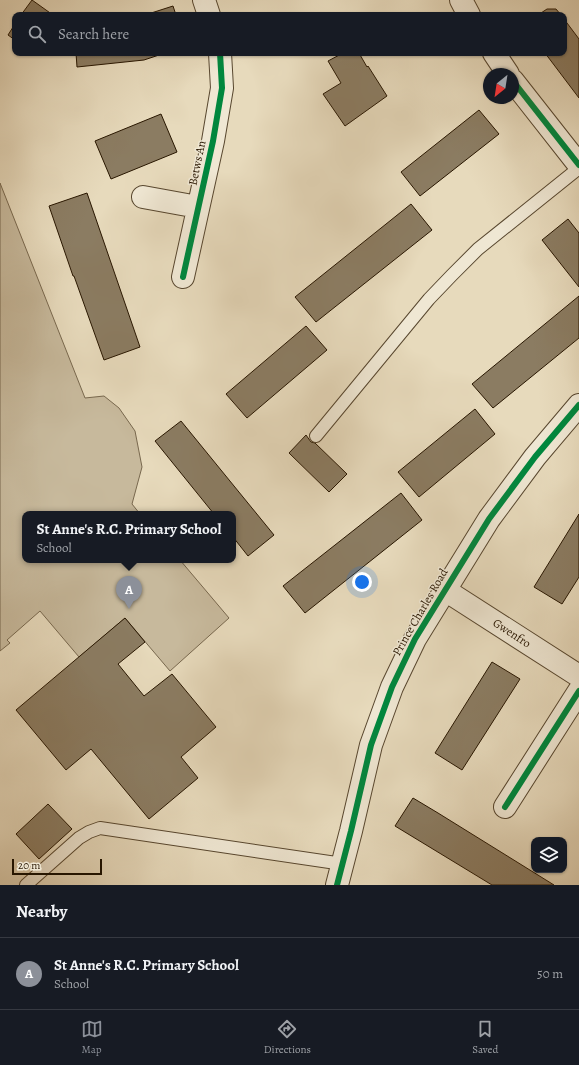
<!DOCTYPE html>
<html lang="en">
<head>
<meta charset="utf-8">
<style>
	:root { --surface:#171b24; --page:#242831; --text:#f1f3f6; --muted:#9ea1a6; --line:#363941; --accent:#8c9099 }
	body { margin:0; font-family:Alegreya,serif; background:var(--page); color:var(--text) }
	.controls { position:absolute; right:12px; bottom:12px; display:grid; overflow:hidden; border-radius:8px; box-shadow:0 1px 3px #0004 }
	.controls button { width:36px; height:36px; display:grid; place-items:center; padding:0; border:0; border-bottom:1px solid var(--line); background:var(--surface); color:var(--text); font:20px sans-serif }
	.compass { position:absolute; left:483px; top:68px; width:36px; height:36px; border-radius:50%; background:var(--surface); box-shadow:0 1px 3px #0004; rotate:210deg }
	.scale { position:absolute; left:12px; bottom:10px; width:90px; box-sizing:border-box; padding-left:4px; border:2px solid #281600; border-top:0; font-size:11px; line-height:14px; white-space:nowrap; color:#281600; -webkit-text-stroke:3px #efe7d3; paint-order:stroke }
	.you { position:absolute; left:362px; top:582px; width:14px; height:14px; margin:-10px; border:3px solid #fff; border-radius:50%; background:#1a73e8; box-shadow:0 0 0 6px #1a73e833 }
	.badge { display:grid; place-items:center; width:26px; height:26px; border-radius:50%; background:var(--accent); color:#fff; font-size:13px; font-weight:700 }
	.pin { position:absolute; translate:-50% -33px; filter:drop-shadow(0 1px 2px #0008) }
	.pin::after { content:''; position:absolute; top:21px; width:14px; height:12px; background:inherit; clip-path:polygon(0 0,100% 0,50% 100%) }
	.popup { position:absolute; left:22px; top:511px; width:214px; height:52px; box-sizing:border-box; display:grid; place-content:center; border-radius:8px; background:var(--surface); filter:drop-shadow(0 1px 3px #0005); font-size:13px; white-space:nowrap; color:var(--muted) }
	.popup b { font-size:15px; color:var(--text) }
	.popup::after { content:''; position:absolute; left:50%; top:100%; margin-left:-8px; border:8px solid transparent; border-top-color:var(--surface) }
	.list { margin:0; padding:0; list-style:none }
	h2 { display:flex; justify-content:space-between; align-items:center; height:52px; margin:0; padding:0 16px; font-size:17px }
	h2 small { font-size:13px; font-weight:400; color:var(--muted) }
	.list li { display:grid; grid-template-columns:26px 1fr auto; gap:12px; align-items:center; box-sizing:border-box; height:72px; padding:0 16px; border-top:1px solid var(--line) }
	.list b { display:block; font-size:15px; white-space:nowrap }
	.list p { margin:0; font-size:13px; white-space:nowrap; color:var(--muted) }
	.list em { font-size:13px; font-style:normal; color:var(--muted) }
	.icon { flex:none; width:22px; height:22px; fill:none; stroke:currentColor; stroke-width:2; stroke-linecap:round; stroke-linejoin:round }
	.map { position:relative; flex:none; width:579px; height:885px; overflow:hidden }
	.search { position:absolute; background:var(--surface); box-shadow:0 1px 3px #0004; left:12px; right:12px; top:12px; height:44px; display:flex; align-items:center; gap:10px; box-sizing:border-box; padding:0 14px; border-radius:8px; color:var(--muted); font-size:15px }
	.sheet { height:124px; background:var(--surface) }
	nav { display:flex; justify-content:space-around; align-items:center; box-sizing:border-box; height:56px; border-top:1px solid var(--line); background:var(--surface); font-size:11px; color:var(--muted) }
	nav a { display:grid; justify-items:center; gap:2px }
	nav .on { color:var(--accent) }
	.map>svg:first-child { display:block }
	.green { fill:#c7b99c; stroke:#78684e }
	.building { fill:#8b7c62; stroke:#281600 }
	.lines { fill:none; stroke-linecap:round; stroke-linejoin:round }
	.service-casing { stroke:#58472f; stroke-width:14 }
	.minor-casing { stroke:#58472f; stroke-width:24 }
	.service { stroke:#efe7d3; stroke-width:12 }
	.minor { stroke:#efe7d3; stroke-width:22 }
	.cycleway-casing { stroke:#efe7d3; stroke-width:8 }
	.cycleway { stroke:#00873e; stroke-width:6 }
	.labels { text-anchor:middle; stroke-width:3; stroke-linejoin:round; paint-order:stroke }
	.street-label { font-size:12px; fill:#281600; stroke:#efe7d3 }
</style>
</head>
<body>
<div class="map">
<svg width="579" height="885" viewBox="0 0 579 885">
	<rect width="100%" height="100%" fill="#e7dabc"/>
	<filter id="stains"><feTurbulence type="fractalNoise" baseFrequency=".005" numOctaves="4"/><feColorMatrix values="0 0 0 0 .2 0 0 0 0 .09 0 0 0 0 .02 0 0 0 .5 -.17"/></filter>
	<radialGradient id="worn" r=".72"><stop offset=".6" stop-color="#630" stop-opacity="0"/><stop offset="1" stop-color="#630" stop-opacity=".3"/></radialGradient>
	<path class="green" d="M 0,183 L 85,398 L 104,396 L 119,408 L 135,431 L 142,467 L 132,504 L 140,514 L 25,514 L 25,560 L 180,560 L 229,618 L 170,671 L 125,618 L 79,657 L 40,611 L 7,640 L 10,643 L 0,651 Z"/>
	<path class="building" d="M 32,0 L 53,15 L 21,15 Z
		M 173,6 L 176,15 L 145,15 Z
		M 547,9 L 556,9 L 561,15 L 538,15 Z
		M 564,19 L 579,39 L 579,98 L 545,53 L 564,53 Z
		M 15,24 L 15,40 L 8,35 Z
		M 76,53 L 165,53 L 144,60 L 77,67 Z
		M 343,53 L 359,53 L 367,67 L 368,66 L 387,96 L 345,126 L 323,94 L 341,83 L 328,61 Z
		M 479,110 L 499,134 L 420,196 L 401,172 Z
		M 161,114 L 177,152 L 111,179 L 95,141 Z
		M 87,193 L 140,347 L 104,360 L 74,276 L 73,276 L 49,206 Z
		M 411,204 L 432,230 L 316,322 L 295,297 Z
		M 568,219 L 579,233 L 579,287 L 542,240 Z
		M 579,296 L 579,338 L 493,408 L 472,384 Z
		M 306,326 L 327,350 L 247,418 L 226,394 Z
		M 475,409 L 495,434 L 419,497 L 398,472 Z
		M 181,421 L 274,535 L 248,556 L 233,537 L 233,514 L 214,514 L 155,441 Z
		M 306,435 L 311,442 L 315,443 L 347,474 L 329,492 L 289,453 Z
		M 401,493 L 422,520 L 305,613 L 283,586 Z
		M 579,514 L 579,577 L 562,604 L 534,587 Z
		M 125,618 L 145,642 L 118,664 L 144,696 L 172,674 L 216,727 L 181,757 L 198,778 L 149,819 L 91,749 L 66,770 L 16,710 Z
		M 492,662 L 520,679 L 462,770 L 435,753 Z
		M 413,798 L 438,813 L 554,885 L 492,885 L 395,826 Z
		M 48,804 L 72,829 L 39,859 L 16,834 Z"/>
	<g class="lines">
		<g class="service-casing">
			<path id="service" d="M 316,436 L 429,299 L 452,275 L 478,249 L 579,168
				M 26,885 L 79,838 L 89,832 L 100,828 L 343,864"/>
		</g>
		<g class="minor-casing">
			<path id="minor" d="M 204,0 L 209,15
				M 461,0 L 469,15
				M 494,53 L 508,74
				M 513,81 L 579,165
				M 143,197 L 198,207
				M 183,277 L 213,141 L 222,88 L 220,53
				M 445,590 L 579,676
				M 505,807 L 579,691
				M 337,885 L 351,831 L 371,745 L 392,687 L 415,639 L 489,519 L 535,457 L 579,405"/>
		</g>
		<use href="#service" class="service"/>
		<use href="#minor" class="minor"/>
		<g class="cycleway-casing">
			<path id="cycleway" d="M 513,81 L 579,165
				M 183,277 L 213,141 L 222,88 L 220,53
				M 505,807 L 579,691
				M 337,885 L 351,831 L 371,745 L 392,687 L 415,639 L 489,519 L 535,457 L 579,405"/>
		</g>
		<use href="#cycleway" class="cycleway"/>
	</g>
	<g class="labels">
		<g class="street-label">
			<text transform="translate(197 163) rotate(-78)" y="4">Betws An</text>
			<text transform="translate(420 612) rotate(-60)" y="4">Prince Charles Road</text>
			<text transform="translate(512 633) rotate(33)" y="4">Gwenfro</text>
		</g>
	</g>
	<rect width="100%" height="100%" filter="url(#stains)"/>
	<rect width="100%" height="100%" fill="url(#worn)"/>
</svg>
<div class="controls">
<button><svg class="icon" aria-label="layers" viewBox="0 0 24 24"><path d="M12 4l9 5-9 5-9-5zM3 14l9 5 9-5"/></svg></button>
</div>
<svg class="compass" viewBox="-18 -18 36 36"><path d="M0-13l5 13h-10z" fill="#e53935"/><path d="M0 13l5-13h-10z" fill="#9ea1a6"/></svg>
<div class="scale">20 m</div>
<div class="you"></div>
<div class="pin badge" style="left:129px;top:609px">A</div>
<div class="popup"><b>St Anne's R.C. Primary School</b>School</div>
<div class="search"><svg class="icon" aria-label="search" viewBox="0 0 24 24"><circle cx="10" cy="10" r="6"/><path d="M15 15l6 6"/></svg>Search here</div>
</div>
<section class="sheet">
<h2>Nearby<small></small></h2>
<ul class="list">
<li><span class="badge">A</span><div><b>St Anne's R.C. Primary School</b><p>School</p></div><em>50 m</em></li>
</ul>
</section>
<nav>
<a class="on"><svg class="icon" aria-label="map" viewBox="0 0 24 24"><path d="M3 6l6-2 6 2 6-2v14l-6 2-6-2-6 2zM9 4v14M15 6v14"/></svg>Map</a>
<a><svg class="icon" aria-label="directions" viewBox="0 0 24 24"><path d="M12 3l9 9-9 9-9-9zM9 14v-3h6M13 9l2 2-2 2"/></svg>Directions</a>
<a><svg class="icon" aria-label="saved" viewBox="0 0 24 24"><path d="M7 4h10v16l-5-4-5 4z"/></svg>Saved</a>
</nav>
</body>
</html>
